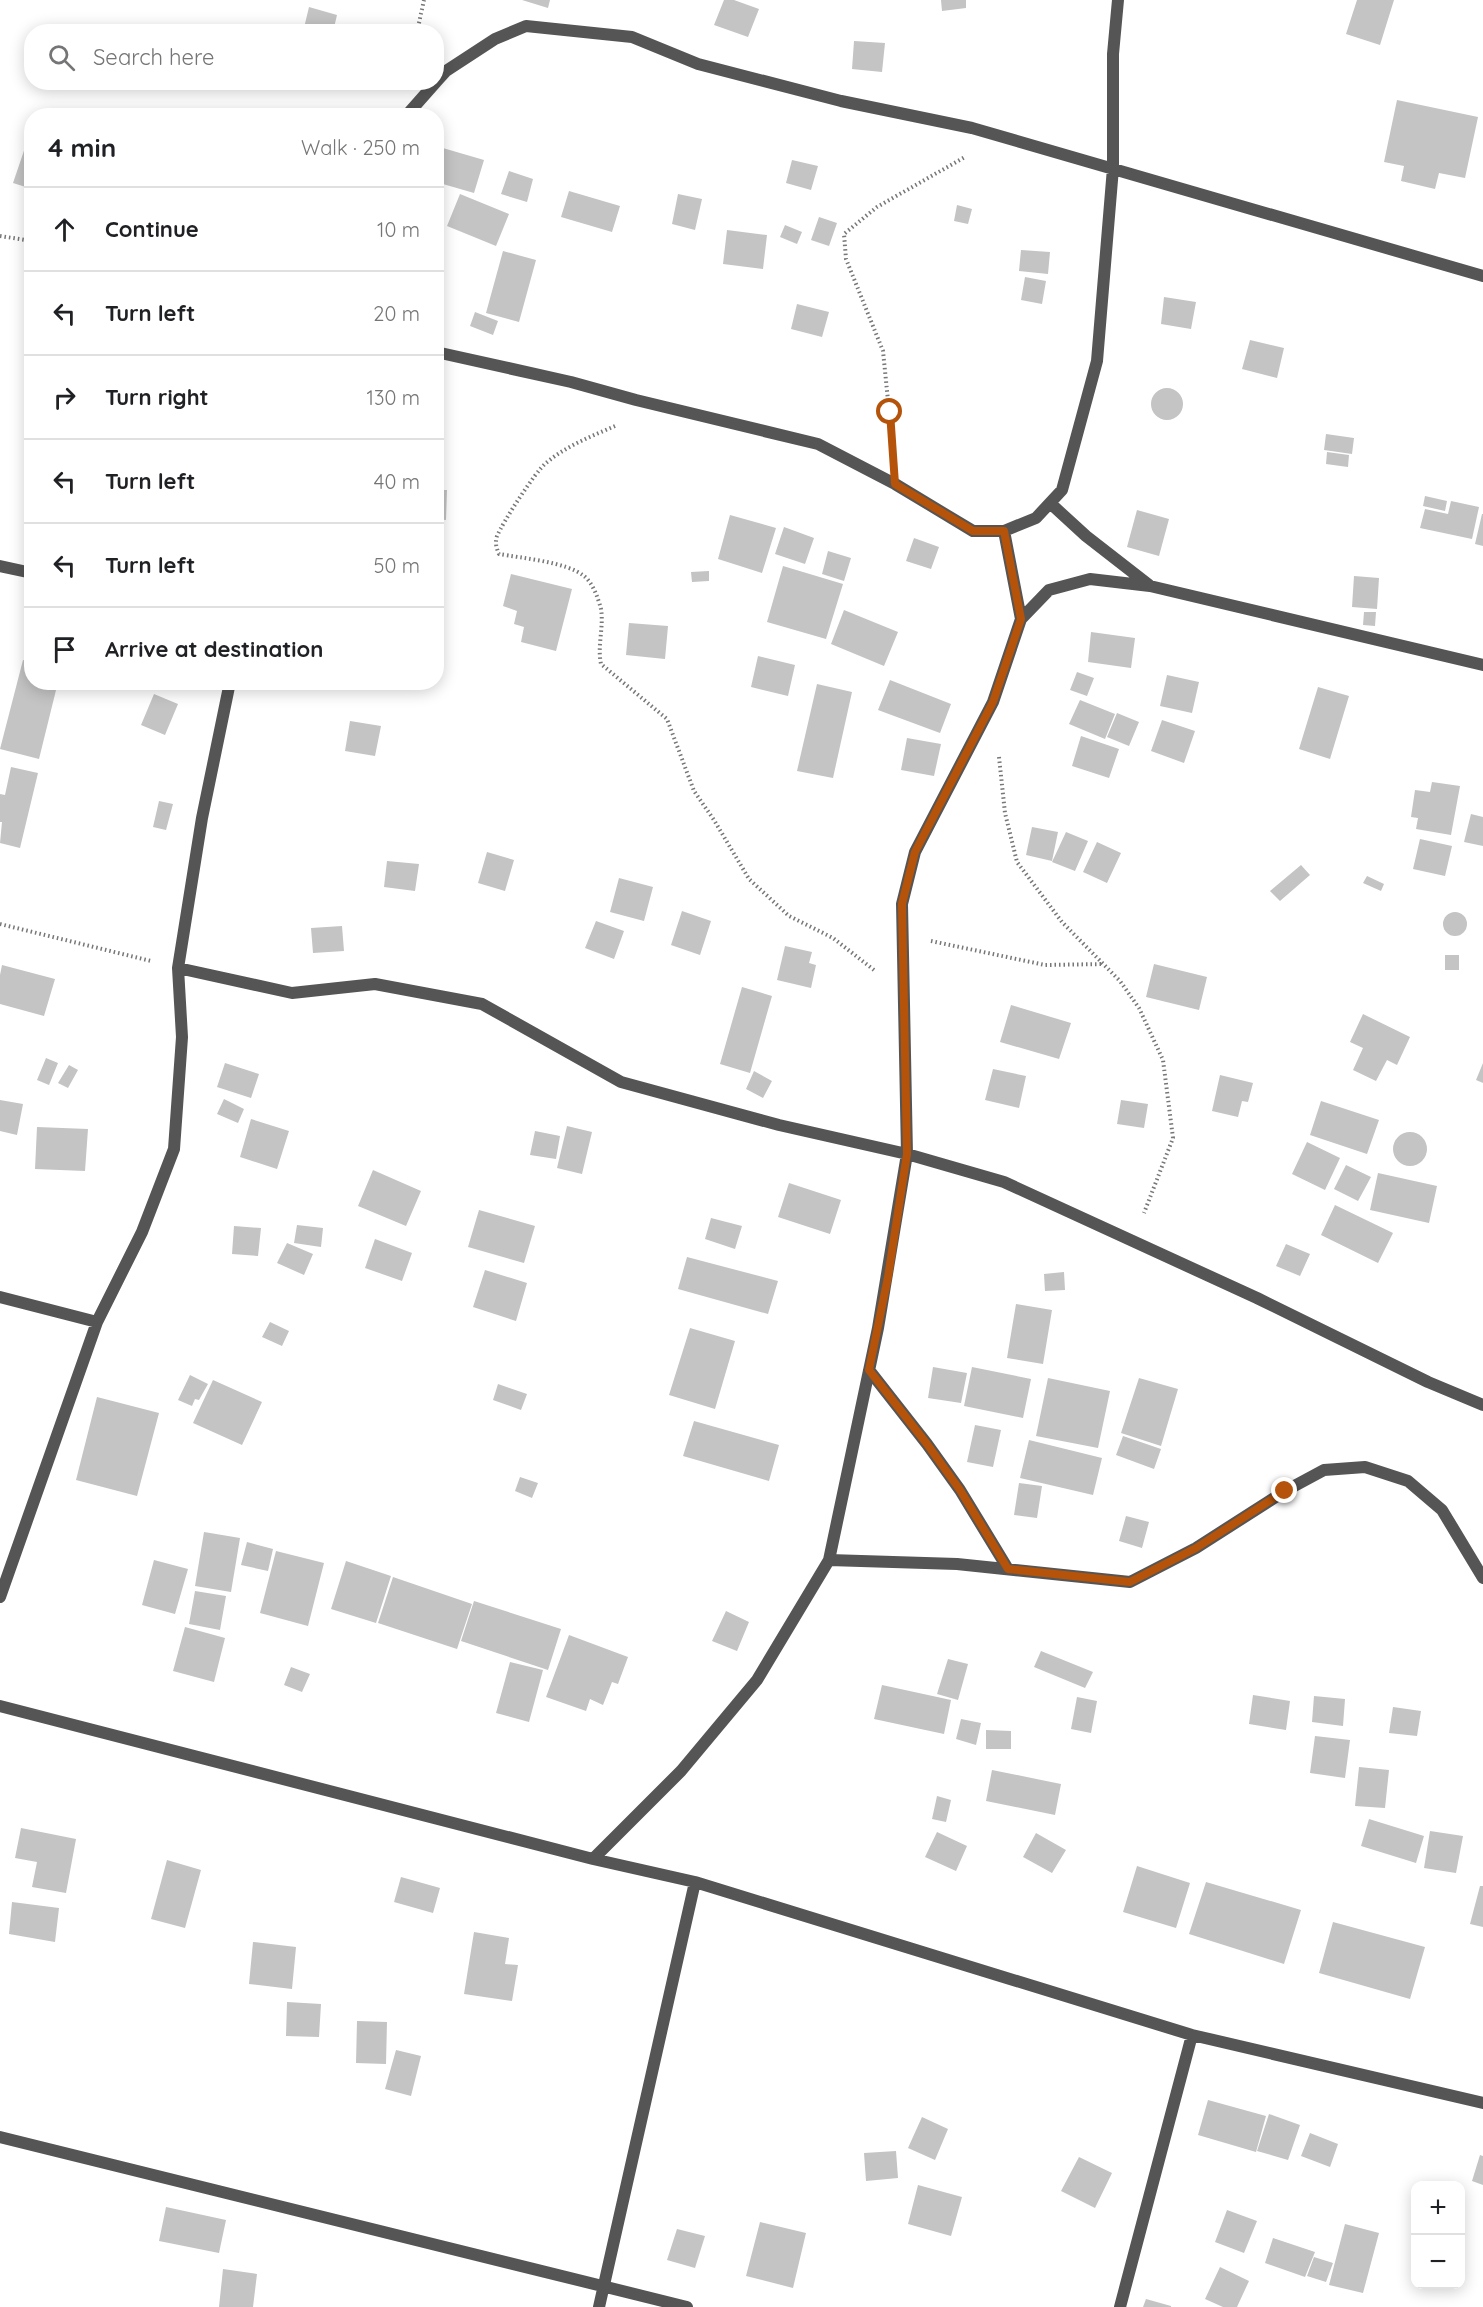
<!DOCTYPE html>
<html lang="en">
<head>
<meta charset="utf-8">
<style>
	:root { --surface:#fff; --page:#f6f6f6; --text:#202124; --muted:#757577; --line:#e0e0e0 }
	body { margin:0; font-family:Quicksand,sans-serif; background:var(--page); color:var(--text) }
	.controls { position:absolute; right:18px; bottom:18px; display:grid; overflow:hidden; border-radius:12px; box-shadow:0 3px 15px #0003 }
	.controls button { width:54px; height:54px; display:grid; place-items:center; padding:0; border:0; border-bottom:2px solid var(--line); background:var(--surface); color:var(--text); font:30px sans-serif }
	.stop { position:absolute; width:18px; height:18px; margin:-14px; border:4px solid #b45309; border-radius:50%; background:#fff }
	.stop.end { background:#b45309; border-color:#fff; box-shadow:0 2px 6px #0008 }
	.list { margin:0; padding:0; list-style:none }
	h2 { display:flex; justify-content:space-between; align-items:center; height:78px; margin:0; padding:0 24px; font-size:26px }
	h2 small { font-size:20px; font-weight:400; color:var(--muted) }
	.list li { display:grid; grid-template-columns:39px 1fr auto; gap:18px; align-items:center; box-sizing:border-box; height:84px; padding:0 24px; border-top:2px solid var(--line) }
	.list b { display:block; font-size:22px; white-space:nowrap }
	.list em { font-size:20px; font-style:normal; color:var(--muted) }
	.icon { flex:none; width:33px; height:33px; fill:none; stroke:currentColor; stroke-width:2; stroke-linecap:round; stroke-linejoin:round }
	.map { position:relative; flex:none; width:1483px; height:2307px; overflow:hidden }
	.search { position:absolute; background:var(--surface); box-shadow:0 3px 15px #0003; left:24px; top:24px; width:420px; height:66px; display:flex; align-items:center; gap:15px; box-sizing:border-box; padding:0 21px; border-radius:24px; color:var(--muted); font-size:22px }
	.panel { position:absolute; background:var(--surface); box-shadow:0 3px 15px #0003; left:24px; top:108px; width:420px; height:582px; border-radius:24px }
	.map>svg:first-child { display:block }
	.building { fill:#c4c4c4 }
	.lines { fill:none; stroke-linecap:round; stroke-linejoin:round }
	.path { stroke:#777; stroke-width:4; stroke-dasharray:1.5 3; stroke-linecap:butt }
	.street { stroke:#555; stroke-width:12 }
	.route { stroke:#b45309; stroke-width:8 }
</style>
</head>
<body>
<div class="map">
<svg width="1483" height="2307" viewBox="0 0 1483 2307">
	<rect width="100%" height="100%" fill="#fff"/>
	<path class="building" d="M 522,0 L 550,0 L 548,8 Z
		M 724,0 L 734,0 L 759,9 L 748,37 L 714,25 Z
		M 941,0 L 966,0 L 966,8 L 942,11 Z
		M 1357,0 L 1394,0 L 1380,45 L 1346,34 Z
		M 309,7 L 337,15 L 333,32 L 303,32 Z
		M 854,41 L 885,43 L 882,72 L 852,69 Z
		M 1397,100 L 1478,117 L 1465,178 L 1439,173 L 1435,189 L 1401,181 L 1404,166 L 1384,162 Z
		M 31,130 L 32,130 L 32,189 L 13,183 Z
		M 436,146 L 484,160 L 474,193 L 436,182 Z
		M 792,160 L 818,166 L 811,190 L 786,183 Z
		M 509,171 L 533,179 L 527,202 L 501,194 Z
		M 569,191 L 620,206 L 612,232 L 561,217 Z
		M 460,194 L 509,214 L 496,246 L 447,226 Z
		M 678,194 L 702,199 L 695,230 L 672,224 Z
		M 957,205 L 972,209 L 968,224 L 954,221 Z
		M 819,217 L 837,223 L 829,246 L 811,240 Z
		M 785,225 L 802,232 L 797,244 L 780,237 Z
		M 727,230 L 767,235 L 763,269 L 723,264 Z
		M 1021,250 L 1050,252 L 1048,274 L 1019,271 Z
		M 503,251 L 536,260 L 519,322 L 486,313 Z
		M 1025,277 L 1046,281 L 1042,304 L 1021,300 Z
		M 1164,297 L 1196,302 L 1191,329 L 1161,324 Z
		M 797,304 L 829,312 L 822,337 L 791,329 Z
		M 475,312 L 498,321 L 493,335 L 470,326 Z
		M 1250,340 L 1284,348 L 1277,378 L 1242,369 Z
		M1151 404a16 16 0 1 1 32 0a16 16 0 1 1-32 0Z
		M 1326,434 L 1354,438 L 1352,454 L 1324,450 Z
		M 31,440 L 32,440 L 32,466 L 25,465 Z
		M 1327,452 L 1349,455 L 1348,467 L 1326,464 Z
		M 436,490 L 447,490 L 446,520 L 436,519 Z
		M 1425,496 L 1447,501 L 1445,511 L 1423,506 Z
		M 1451,501 L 1479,507 L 1472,539 L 1420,528 L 1425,509 L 1448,514 Z
		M 1137,510 L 1169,519 L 1159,556 L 1127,547 Z
		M 1482,514 L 1483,514 L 1483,546 L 1475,544 Z
		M 730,515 L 776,528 L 762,573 L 718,559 Z
		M 784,527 L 814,538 L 805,564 L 775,554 Z
		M 914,538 L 939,547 L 931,569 L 906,561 Z
		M 828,551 L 851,558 L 844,581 L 822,574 Z
		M 783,566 L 843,584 L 826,639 L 767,622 Z
		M 709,571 L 709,581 L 692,582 L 691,572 Z
		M 511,574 L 572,589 L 556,651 L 521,642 L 524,627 L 514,624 L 517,611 L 503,606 Z
		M 1354,576 L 1379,578 L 1377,609 L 1352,607 Z
		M 436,581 L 442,582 L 437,602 L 436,602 Z
		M 844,610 L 898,632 L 884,666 L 831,644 Z
		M 1364,612 L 1376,612 L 1375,626 L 1363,625 Z
		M 629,623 L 668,626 L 665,659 L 626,655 Z
		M 1091,632 L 1135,638 L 1131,668 L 1088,662 Z
		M 758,656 L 795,665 L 788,696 L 751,687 Z
		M 23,660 L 32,662 L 32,682 L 58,682 L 39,759 L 0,749 Z
		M 1077,672 L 1094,678 L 1087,696 L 1070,690 Z
		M 1167,675 L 1199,682 L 1192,713 L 1160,706 Z
		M 890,680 L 951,704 L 940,733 L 878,710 Z
		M 817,684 L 852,692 L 833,778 L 797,771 Z
		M 1318,687 L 1349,696 L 1330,759 L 1299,749 Z
		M 154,694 L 178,704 L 165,735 L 141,725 Z
		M 1080,700 L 1115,714 L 1105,739 L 1069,724 Z
		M 1117,713 L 1139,722 L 1129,746 L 1107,737 Z
		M 1162,720 L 1195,731 L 1184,763 L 1151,751 Z
		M 350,721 L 381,726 L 375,756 L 345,751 Z
		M 1081,736 L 1119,749 L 1109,778 L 1072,766 Z
		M 907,738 L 941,744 L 934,776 L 901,770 Z
		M 11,767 L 38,773 L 20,848 L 0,843 L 2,822 L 0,822 L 0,794 L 5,795 Z
		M 1432,782 L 1460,786 L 1451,835 L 1416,829 L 1418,818 L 1411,817 L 1415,790 L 1430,792 Z
		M 159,801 L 173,804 L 166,830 L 153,827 Z
		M 1471,814 L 1483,817 L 1483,846 L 1464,842 Z
		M 1032,827 L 1058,832 L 1052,861 L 1026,855 Z
		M 1066,832 L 1088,841 L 1075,871 L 1052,862 Z
		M 1420,839 L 1452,846 L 1445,876 L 1413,869 Z
		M 1097,842 L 1121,853 L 1107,883 L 1083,872 Z
		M 487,852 L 514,860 L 505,891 L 478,883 Z
		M 387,861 L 419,864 L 415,891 L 384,887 Z
		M 1301,865 L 1310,875 L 1280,901 L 1270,891 Z
		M 1367,876 L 1384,884 L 1381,891 L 1363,883 Z
		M 619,878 L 653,887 L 644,921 L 610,912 Z
		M 682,911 L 711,921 L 700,955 L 671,945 Z
		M1443 924a12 12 0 1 1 24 0a12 12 0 1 1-24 0Z
		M 596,921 L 624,931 L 614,959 L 585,948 Z
		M 342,926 L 344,951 L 313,953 L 311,928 Z
		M 785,946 L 812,952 L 809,963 L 816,965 L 811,988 L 777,980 Z
		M 1445,955 L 1459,955 L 1459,970 L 1445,970 Z
		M 1154,964 L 1207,977 L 1199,1010 L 1146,997 Z
		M 2,965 L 55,979 L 44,1016 L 0,1004 L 0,975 Z
		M 742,987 L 772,996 L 750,1073 L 720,1064 Z
		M 1011,1005 L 1071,1023 L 1059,1059 L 1000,1042 Z
		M 1363,1014 L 1410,1037 L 1397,1065 L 1387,1060 L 1376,1081 L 1353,1070 L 1363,1048 L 1350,1042 Z
		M 46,1058 L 58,1063 L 49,1085 L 37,1080 Z
		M 225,1063 L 259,1074 L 251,1098 L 217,1087 Z
		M 1483,1063 L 1483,1083 L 1476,1080 Z
		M 69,1065 L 78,1070 L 68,1088 L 58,1083 Z
		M 993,1069 L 1026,1076 L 1019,1108 L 985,1100 Z
		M 754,1071 L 772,1081 L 763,1098 L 746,1089 Z
		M 1220,1075 L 1253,1083 L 1248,1102 L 1242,1101 L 1238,1117 L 1212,1111 Z
		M 224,1099 L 244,1109 L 238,1123 L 217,1114 Z
		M 0,1100 L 23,1104 L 17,1135 L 0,1131 Z
		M 1121,1100 L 1148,1104 L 1144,1128 L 1117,1124 Z
		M 1321,1101 L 1379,1120 L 1367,1154 L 1310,1135 Z
		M 251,1119 L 289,1131 L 277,1169 L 240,1157 Z
		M 567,1126 L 592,1132 L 582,1174 L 557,1168 Z
		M 37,1127 L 88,1129 L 85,1171 L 35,1169 Z
		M 535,1131 L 560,1136 L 556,1159 L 530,1155 Z
		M1393 1149a17 17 0 1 1 34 0a17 17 0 1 1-34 0Z
		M 1307,1142 L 1340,1158 L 1325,1190 L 1292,1174 Z
		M 1346,1165 L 1371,1177 L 1358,1201 L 1334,1189 Z
		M 373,1170 L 421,1191 L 406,1226 L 358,1206 Z
		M 1378,1173 L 1437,1186 L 1429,1223 L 1370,1210 Z
		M 789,1183 L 841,1200 L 830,1234 L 778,1217 Z
		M 1335,1205 L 1393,1233 L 1378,1263 L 1321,1235 Z
		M 479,1210 L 535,1226 L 524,1263 L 468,1247 Z
		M 711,1218 L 742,1226 L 735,1249 L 705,1239 Z
		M 297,1225 L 323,1228 L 321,1247 L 294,1243 Z
		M 234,1226 L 261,1228 L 258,1256 L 232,1254 Z
		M 375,1239 L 412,1253 L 402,1281 L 365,1268 Z
		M 287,1243 L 313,1254 L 304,1275 L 277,1263 Z
		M 1286,1244 L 1310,1254 L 1300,1276 L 1276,1266 Z
		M 687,1257 L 778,1281 L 768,1314 L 678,1289 Z
		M 485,1270 L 527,1283 L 516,1321 L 473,1307 Z
		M 1064,1272 L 1065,1290 L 1045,1291 L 1044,1274 Z
		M 1016,1304 L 1052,1310 L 1043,1364 L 1007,1358 Z
		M 270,1322 L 289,1331 L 282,1346 L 262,1337 Z
		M 690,1328 L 735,1341 L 715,1409 L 669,1395 Z
		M 933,1367 L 967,1373 L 961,1403 L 928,1398 Z
		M 972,1367 L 1031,1379 L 1023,1418 L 964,1406 Z
		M 190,1375 L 208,1384 L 199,1400 L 195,1399 L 192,1406 L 178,1400 Z
		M 1048,1378 L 1110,1391 L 1098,1448 L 1036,1436 Z
		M 1139,1378 L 1178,1389 L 1161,1446 L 1121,1433 Z
		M 213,1380 L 262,1402 L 242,1445 L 193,1423 Z
		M 498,1384 L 527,1394 L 521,1410 L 493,1400 Z
		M 97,1397 L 159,1413 L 137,1496 L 76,1480 Z
		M 694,1421 L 779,1445 L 769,1481 L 683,1456 Z
		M 975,1425 L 1001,1430 L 993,1467 L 967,1462 Z
		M 1123,1436 L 1161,1449 L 1154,1469 L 1116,1455 Z
		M 1029,1440 L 1102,1458 L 1093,1495 L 1020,1478 Z
		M 520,1477 L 538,1483 L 532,1498 L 515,1491 Z
		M 1019,1483 L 1042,1486 L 1037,1518 L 1014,1515 Z
		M 1126,1516 L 1149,1522 L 1142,1548 L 1119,1541 Z
		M 204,1532 L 240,1538 L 231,1592 L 195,1586 Z
		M 247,1542 L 273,1549 L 268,1571 L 241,1565 Z
		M 276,1551 L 324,1563 L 308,1626 L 260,1613 Z
		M 154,1560 L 188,1569 L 175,1614 L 142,1605 Z
		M 346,1561 L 391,1576 L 376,1623 L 331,1609 Z
		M 393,1577 L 472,1604 L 457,1649 L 378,1623 Z
		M 195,1591 L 226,1596 L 220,1630 L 189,1624 Z
		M 474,1601 L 561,1629 L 548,1670 L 461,1641 Z
		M 726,1611 L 749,1622 L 737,1651 L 712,1641 Z
		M 185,1627 L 225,1638 L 214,1682 L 173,1671 Z
		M 569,1635 L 628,1657 L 618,1684 L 612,1682 L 603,1705 L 590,1699 L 586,1711 L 546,1697 Z
		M 1041,1651 L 1093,1672 L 1085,1688 L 1034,1667 Z
		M 948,1659 L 968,1664 L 958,1700 L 937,1694 Z
		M 510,1662 L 543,1670 L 529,1722 L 496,1713 Z
		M 291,1667 L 310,1674 L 302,1692 L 284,1685 Z
		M 882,1685 L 951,1700 L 944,1734 L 874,1719 Z
		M 1253,1695 L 1290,1701 L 1286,1730 L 1249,1724 Z
		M 1314,1696 L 1345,1699 L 1343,1726 L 1312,1722 Z
		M 1077,1697 L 1097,1701 L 1091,1733 L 1071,1729 Z
		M 1393,1707 L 1421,1711 L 1417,1736 L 1389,1733 Z
		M 961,1719 L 981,1723 L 976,1745 L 956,1739 Z
		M 986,1730 L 1011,1731 L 1011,1749 L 986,1749 Z
		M 1315,1736 L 1350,1740 L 1345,1778 L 1310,1773 Z
		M 1359,1767 L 1389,1770 L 1385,1808 L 1355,1806 Z
		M 992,1770 L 1061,1784 L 1055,1815 L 986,1801 Z
		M 937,1796 L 951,1800 L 946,1822 L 932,1819 Z
		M 1369,1819 L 1424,1836 L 1416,1863 L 1361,1846 Z
		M 21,1828 L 76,1839 L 66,1893 L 32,1887 L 37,1862 L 15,1858 Z
		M 1430,1831 L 1463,1836 L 1456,1873 L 1424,1868 Z
		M 937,1832 L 967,1846 L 956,1871 L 925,1857 Z
		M 1036,1833 L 1066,1850 L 1052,1873 L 1023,1857 Z
		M 167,1860 L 201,1870 L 185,1928 L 151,1919 Z
		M 1137,1866 L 1190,1883 L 1176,1928 L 1123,1912 Z
		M 401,1877 L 440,1888 L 433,1913 L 394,1902 Z
		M 1206,1882 L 1301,1910 L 1284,1964 L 1189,1934 Z
		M 1480,1886 L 1483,1886 L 1483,1927 L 1470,1924 Z
		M 12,1902 L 59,1908 L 55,1942 L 9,1934 Z
		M 1333,1922 L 1425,1947 L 1410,1999 L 1319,1973 Z
		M 474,1932 L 509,1938 L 505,1964 L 518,1965 L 512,2001 L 464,1994 Z
		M 253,1942 L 296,1947 L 292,1989 L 249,1984 Z
		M 287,2002 L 321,2004 L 319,2037 L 286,2036 Z
		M 357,2021 L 387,2022 L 386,2064 L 356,2063 Z
		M 396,2050 L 421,2056 L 411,2096 L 385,2089 Z
		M 1208,2100 L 1266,2116 L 1256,2152 L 1198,2135 Z
		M 1269,2114 L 1300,2125 L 1288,2160 L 1257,2151 Z
		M 922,2117 L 948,2129 L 935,2160 L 908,2148 Z
		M 1310,2133 L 1338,2144 L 1330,2167 L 1301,2156 Z
		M 896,2151 L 898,2178 L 866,2181 L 864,2153 Z
		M 1480,2155 L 1483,2156 L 1483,2185 L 1472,2181 Z
		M 1079,2157 L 1112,2173 L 1095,2208 L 1061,2191 Z
		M 918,2185 L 962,2197 L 951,2236 L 908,2224 Z
		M 166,2207 L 226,2220 L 219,2253 L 159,2241 Z
		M 1227,2210 L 1257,2221 L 1244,2253 L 1215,2242 Z
		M 760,2222 L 806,2233 L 793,2288 L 746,2276 Z
		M 1345,2224 L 1379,2233 L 1363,2293 L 1329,2285 Z
		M 677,2229 L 705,2236 L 695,2268 L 667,2260 Z
		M 1273,2238 L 1315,2252 L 1305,2277 L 1265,2263 Z
		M 1314,2257 L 1333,2263 L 1326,2282 L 1307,2276 Z
		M 1220,2267 L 1249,2281 L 1237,2307 L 1223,2307 L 1205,2299 Z
		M 223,2269 L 257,2274 L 253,2307 L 219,2307 Z
		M 1146,2299 L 1171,2306 L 1171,2307 L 1143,2307 Z"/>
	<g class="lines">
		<path class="path" d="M 417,32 L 424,0
			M 0,236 L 32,241
			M 615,426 C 592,436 566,446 546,463 C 535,472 503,522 497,536 C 495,543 496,547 499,554 C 521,558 567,562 584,576 C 593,583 598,598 601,609 C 604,627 597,646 601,664 L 667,719 L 694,791 L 714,820 L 749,879 L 789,916 L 833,938 L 874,970
			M 893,450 L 883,351 L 846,259 L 844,234 L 877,207 L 965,157
			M 999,757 L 1005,813 L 1017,862 L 1062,922 L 1120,981 L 1139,1008 L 1163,1060 L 1173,1138 L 1144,1213
			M 0,924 L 151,961
			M 931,941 L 1045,965 L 1104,964"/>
		<path class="street" d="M 436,82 L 446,71 L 495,39 L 526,26 L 632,37 L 698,64 L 841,101 L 972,128 L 1483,276
			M 406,116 L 436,82
			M 436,352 L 571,382 L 636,400 L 818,444 L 895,484 L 973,531 L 1004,531 L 1036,518 L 1062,490 L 1097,361 L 1113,168 L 1113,54 L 1118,0
			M 1050,503 L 1086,536 L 1149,585
			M 1004,531 L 1021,619
			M 0,566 L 32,573
			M 178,968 L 292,993 L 375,984 L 482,1004 L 621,1082 L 779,1125 L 907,1154 L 1004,1182 L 1257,1298 L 1428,1382 L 1483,1405
			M 0,1297 L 97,1322
			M 869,1370 L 927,1444 L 960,1490 L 1008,1569
			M 829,1560 L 957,1564 L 1130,1582 L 1196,1548 L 1285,1491 L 1324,1470 L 1365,1467 L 1408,1481 L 1442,1510 L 1483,1578
			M 0,1597 L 97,1322 L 142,1232 L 174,1149 L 182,1037 L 178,968 L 202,818 L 230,682
			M 0,1706 L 593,1859 L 695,1882 L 1192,2035 L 1483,2103
			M 593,1859 L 681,1771 L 757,1680 L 829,1560 L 878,1328 L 907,1154 L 902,904 L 915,852 L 993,702 L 1021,619 L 1049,590 L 1090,579 L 1150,586 L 1483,665
			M 0,2137 L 687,2307
			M 599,2307 L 695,1882
			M 1120,2307 L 1192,2035"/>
	</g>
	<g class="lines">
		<path class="route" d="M 890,412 L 895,484 L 973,531 L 1004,531 L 1021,619 L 993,702 L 915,852 L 902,904 L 907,1154 L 888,1277 L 869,1370 L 927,1444 L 960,1490 L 1008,1569 L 1130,1582 L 1196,1548 L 1285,1491"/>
	</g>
</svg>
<div class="controls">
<button>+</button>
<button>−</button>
</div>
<div class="stop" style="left:890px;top:412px"></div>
<div class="stop end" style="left:1285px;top:1491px"></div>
<div class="search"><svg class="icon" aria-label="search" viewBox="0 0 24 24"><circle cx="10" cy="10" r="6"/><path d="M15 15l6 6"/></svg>Search here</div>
<section class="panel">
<h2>4 min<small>Walk · 250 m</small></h2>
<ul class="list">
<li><svg class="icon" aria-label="ahead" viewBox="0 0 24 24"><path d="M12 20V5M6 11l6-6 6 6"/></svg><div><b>Continue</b></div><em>10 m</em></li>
<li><svg class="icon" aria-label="left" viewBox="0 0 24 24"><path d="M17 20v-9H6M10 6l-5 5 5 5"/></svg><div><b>Turn left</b></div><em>20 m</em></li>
<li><svg class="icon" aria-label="right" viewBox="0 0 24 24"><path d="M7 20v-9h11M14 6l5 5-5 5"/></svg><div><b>Turn right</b></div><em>130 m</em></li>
<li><svg class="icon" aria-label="left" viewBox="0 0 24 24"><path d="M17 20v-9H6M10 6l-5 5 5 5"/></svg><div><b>Turn left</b></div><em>40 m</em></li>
<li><svg class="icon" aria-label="left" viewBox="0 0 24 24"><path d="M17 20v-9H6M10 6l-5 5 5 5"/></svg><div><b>Turn left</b></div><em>50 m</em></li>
<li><svg class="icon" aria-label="arrive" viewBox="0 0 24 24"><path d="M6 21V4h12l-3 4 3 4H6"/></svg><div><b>Arrive at destination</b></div></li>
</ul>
</section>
</div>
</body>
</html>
